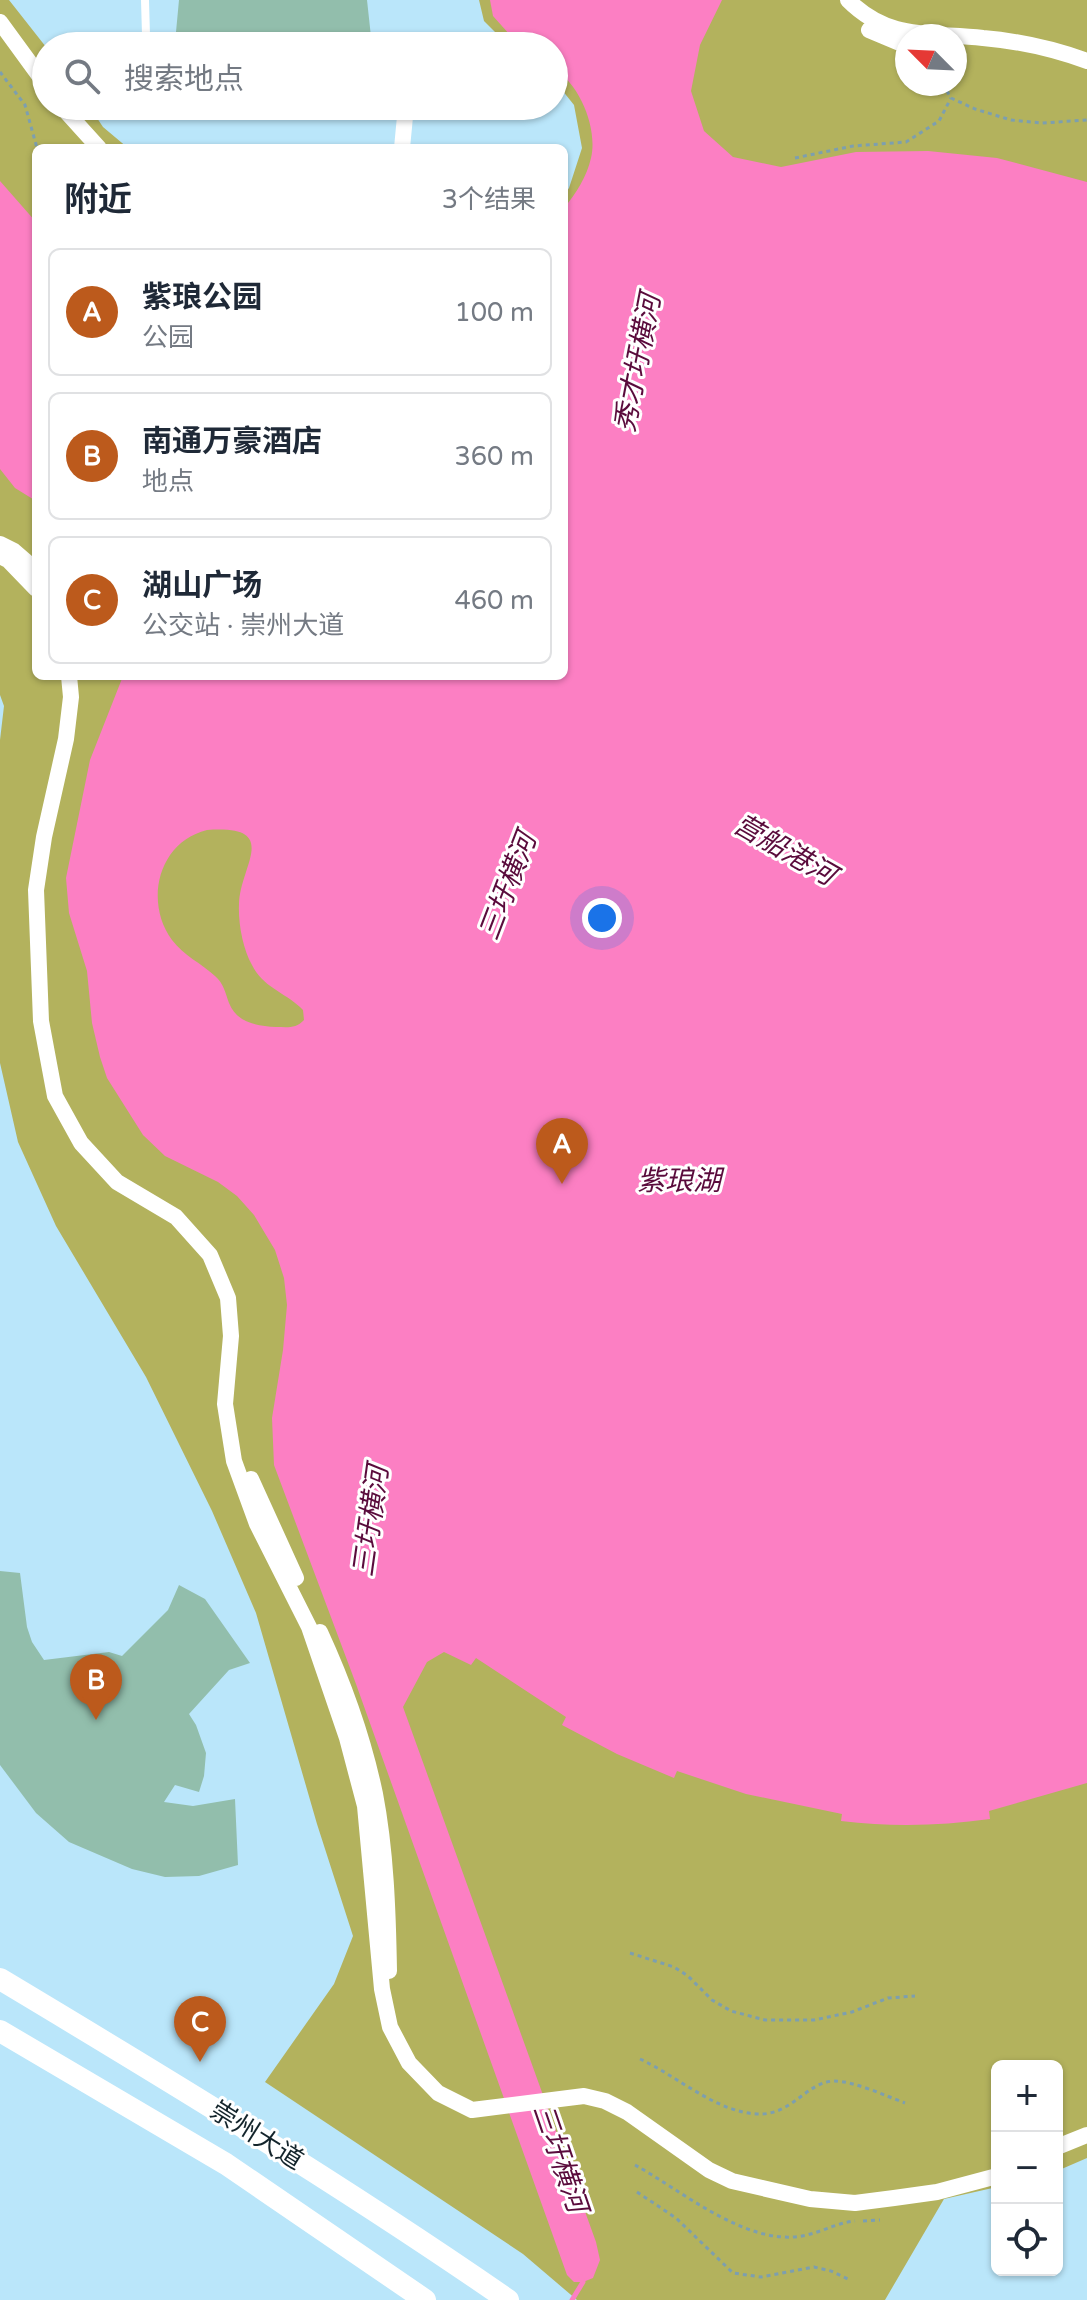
<!DOCTYPE html>
<html lang="zh">
<head>
<meta charset="utf-8">
<style>
	:root { --surface:#fff; --page:#f6f6f7; --text:#1f2937; --muted:#747a83; --line:#e0e1e3; --accent:#bc5a1c }
	body { margin:0; font-family:"Varela Round","Noto Sans SC",sans-serif; background:var(--page); color:var(--text) }
	.controls { position:absolute; right:24px; bottom:24px; display:grid; overflow:hidden; border-radius:12px; box-shadow:0 2px 6px #0004 }
	.controls button { width:72px; height:72px; display:grid; place-items:center; padding:0; border:0; border-bottom:2px solid var(--line); background:var(--surface); color:var(--text); font:40px sans-serif }
	.compass { position:absolute; left:895px; top:24px; width:72px; height:72px; border-radius:50%; background:var(--surface); box-shadow:0 2px 6px #0004; rotate:294deg }
	.you { position:absolute; left:602px; top:918px; width:28px; height:28px; margin:-20px; border:6px solid #fff; border-radius:50%; background:#1a73e8; box-shadow:0 0 0 12px #1a73e833 }
	.badge { display:grid; place-items:center; width:52px; height:52px; border-radius:50%; background:var(--accent); color:#fff; font-size:26px; font-weight:700 }
	.pin { position:absolute; translate:-50% -66px; filter:drop-shadow(0 2px 4px #0008) }
	.pin::after { content:''; position:absolute; top:42px; width:28px; height:24px; background:inherit; clip-path:polygon(0 0,100% 0,50% 100%) }
	.list { margin:0; padding:0; list-style:none }
	h2 { display:flex; justify-content:space-between; align-items:center; height:104px; margin:0; padding:0 32px; font-size:34px }
	h2 small { font-size:26px; font-weight:400; color:var(--muted) }
	.list li { display:grid; grid-template-columns:52px 1fr auto; gap:24px; align-items:center; box-sizing:border-box; height:128px; margin:0 16px 16px; padding:0 16px; border:2px solid var(--line); border-radius:12px }
	.list b { display:block; font-size:30px; white-space:nowrap }
	.list p { margin:0; font-size:26px; white-space:nowrap; color:var(--muted) }
	.list em { font-size:26px; font-style:normal; color:var(--muted) }
	.icon { flex:none; width:44px; height:44px; fill:none; stroke:currentColor; stroke-width:2; stroke-linecap:round; stroke-linejoin:round }
	.map { position:relative; flex:none; width:1087px; height:2300px; overflow:hidden }
	.search { position:absolute; background:var(--surface); box-shadow:0 2px 6px #0004; left:32px; top:32px; width:536px; height:88px; display:flex; align-items:center; gap:20px; box-sizing:border-box; padding:0 28px; border-radius:44px; color:var(--muted); font-size:30px }
	.panel { position:absolute; background:var(--surface); box-shadow:0 2px 6px #0004; left:32px; top:144px; width:536px; height:536px; border-radius:12px }
	.map>svg:first-child { display:block }
	.green { fill:#b3b25d; fill-rule:evenodd }
	.water { fill:#fc7fc3; fill-rule:evenodd }
	.lines { fill:none; stroke-linecap:round; stroke-linejoin:round }
	.stream { stroke:#fc7fc3; stroke-width:5 }
	.building { fill:#92beac }
	.path { stroke:#7d9faf; stroke-width:3; stroke-dasharray:4 4; stroke-linecap:butt }
	.lane { stroke:#fff; stroke-width:8 }
	.street { stroke:#fff; stroke-width:16 }
	.secondary { stroke:#fff; stroke-width:22 }
	.labels { text-anchor:middle; stroke-width:6; stroke-linejoin:round; paint-order:stroke }
	.street-label { font-size:26px; fill:#13242b; stroke:#fff }
	.water-label { font-size:28px; font-style:italic; fill:#5a0b3c; stroke:#fff }
</style>
</head>
<body>
<div class="map">
<svg width="1087" height="2300" viewBox="0 0 1087 2300">
	<rect width="100%" height="100%" fill="#bae6fa"/>
	<path class="green" d="M 0,0 L 9,0 L 46,47 L 46,106 L 89,106 L 103,127 L 128,148 L 36,148 L 36,676 L 564,676 L 564,195 L 569,188 L 582,148 L 574,105 L 554,80 L 554,46 L 509,46 L 484,21 L 479,0 L 1087,0 L 1087,2158 L 1057,2171 L 1057,2066 L 997,2066 L 997,2187 L 944,2199 L 885,2300 L 577,2300 L 523,2254 L 265,2082 L 334,1984 L 353,1936 L 317,1824 L 256,1613 L 212,1511 L 146,1377 L 56,1226 L 18,1142 L 0,1063 L 0,740 L 4,706 L 0,695 ZM 907,36 L 955,36 L 955,84 L 907,84 Z"/>
	<path class="water" d="M 490,0 L 722,0 L 700,45 L 691,91 L 704,131 L 733,157 L 781,167 L 856,152 L 928,151 L 997,158 L 1087,182 L 1087,1783 L 989,1811 L 990,1819 C 939,1826 892,1827 841,1821 L 842,1814 L 746,1794 L 677,1771 L 674,1778 L 617,1754 L 562,1725 L 566,1717 L 476,1658 L 471,1665 L 444,1652 L 427,1662 L 403,1707 L 596,2242 L 600,2260 L 593,2278 L 583,2282 L 574,2282 L 567,2275 L 356,1684 L 274,1465 L 272,1418 L 283,1350 L 287,1305 L 284,1278 L 275,1250 L 254,1215 L 237,1196 L 218,1182 L 165,1156 L 143,1135 L 107,1078 L 100,1057 L 92,1023 L 87,971 L 69,913 L 66,878 L 90,760 L 123,676 L 564,676 L 564,208 C 576,194 587,176 591,158 C 598,129 580,84 554,69 L 554,46 L 520,46 L 493,16 ZM 207,830 C 282,825 240,865 239,904 C 238,923 243,949 252,965 C 263,988 287,993 303,1010 L 304,1020 C 296,1029 287,1027 276,1027 C 257,1026 237,1023 229,1003 C 225,992 224,984 215,976 C 201,963 184,956 172,940 C 144,902 158,842 207,830 Z
		M 0,181 L 36,222 L 36,501 L 15,488 L 0,469 Z"/>
	<g class="lines">
		<path class="stream" d="M 572,2300 L 583,2282 L 581,2277"/>
	</g>
	<path class="building" d="M 179,0 L 367,0 L 372,46 L 181,46 L 176,32 Z
		M 0,1571 L 20,1573 L 27,1627 L 32,1642 L 44,1660 L 109,1652 L 122,1656 L 168,1610 L 179,1585 L 205,1599 L 250,1663 L 229,1670 L 189,1714 L 196,1725 L 206,1753 L 204,1776 L 199,1792 L 175,1785 L 164,1802 L 193,1806 L 235,1799 L 238,1865 L 199,1876 L 165,1877 L 132,1869 L 69,1842 L 36,1813 L 0,1765 Z"/>
	<g class="lines">
		<path class="path" d="M 0,72 L 25,105 L 37,148
			M 943,84 L 951,98 L 975,109 L 1011,120 L 1042,123 L 1087,120
			M 795,158 L 853,146 L 906,142 L 939,121 L 951,98
			M 630,1953 L 674,1967 L 688,1976 L 712,2000 L 731,2011 L 765,2020 L 814,2020 L 852,2012 L 888,1998 L 915,1996
			M 640,2059 C 677,2076 716,2112 757,2114 C 792,2116 806,2082 834,2081 C 854,2081 886,2096 905,2103
			M 635,2165 C 681,2190 746,2246 802,2236 C 820,2233 836,2223 855,2221
			M 637,2192 L 676,2218 L 733,2273 L 761,2277 L 814,2267 L 831,2271 L 850,2280
			M 863,2221 L 880,2220"/>
		<path class="lane" d="M 145,0 L 146,35 L 153,46"/>
		<path class="street" d="M 848,0 C 889,41 930,32 983,38 C 1018,41 1054,49 1087,61
			M 0,22 L 46,85
			M 869,30 L 900,43 L 907,43
			M 61,106 L 99,148
			M 402,148 L 406,106
			M 0,544 L 14,551 L 36,570
			M 0,556 L 8,560 L 36,589
			M 69,676 L 71,697 L 66,739 L 44,837 L 36,890 L 41,1021 L 55,1096 L 81,1143 L 117,1182 L 176,1217 L 210,1255 L 228,1298 L 231,1336 L 225,1404 L 234,1461 L 257,1524 L 309,1627 L 347,1738 L 365,1806 L 382,1989 L 390,2027 L 409,2063 L 438,2093 L 472,2110 L 584,2096 L 605,2101 L 627,2112 L 709,2170 L 732,2181 L 810,2199 L 855,2203 L 894,2198 L 937,2192 L 997,2176
			M 251,1479 L 296,1578
			M 320,1632 C 343,1682 364,1741 375,1794 C 386,1851 388,1913 389,1971
			M 1057,2147 L 1087,2135"/>
		<path class="secondary" d="M 0,1979 C 172,2082 343,2186 508,2300
			M 0,2031 L 226,2164 L 425,2300"/>
	</g>
	<g class="labels">
		<g class="street-label">
			<text transform="translate(257 2135) rotate(32)" y="9">崇州大道</text>
		</g>
		<g class="water-label">
			<text transform="translate(637 363) rotate(-79)" y="10">秀才圩横河</text>
			<text transform="translate(785 849) rotate(30)" y="10">营船港河</text>
			<text transform="translate(507 886) rotate(-69)" y="10">三圩横河</text>
			<text x="679" y="1190">紫琅湖</text>
			<text transform="translate(370 1521) rotate(-82)" y="10">三圩横河</text>
			<text transform="translate(561 2158) rotate(71)" y="10">三圩横河</text>
		</g>
	</g>
</svg>
<div class="controls">
<button>+</button>
<button>−</button>
<button><svg class="icon" aria-label="locate" viewBox="0 0 24 24"><circle cx="12" cy="12" r="6"/><path d="M12 2v4M12 18v4M2 12h4M18 12h4"/></svg></button>
</div>
<svg class="compass" viewBox="-18 -18 36 36"><path d="M0-13l5 13h-10z" fill="#e53935"/><path d="M0 13l5-13h-10z" fill="#747a83"/></svg>
<div class="you"></div>
<div class="pin badge" style="left:562px;top:1184px">A</div>
<div class="pin badge" style="left:96px;top:1720px">B</div>
<div class="pin badge" style="left:200px;top:2062px">C</div>
<div class="search"><svg class="icon" aria-label="search" viewBox="0 0 24 24"><circle cx="10" cy="10" r="6"/><path d="M15 15l6 6"/></svg>搜索地点</div>
<section class="panel">
<h2>附近<small>3个结果</small></h2>
<ul class="list">
<li><span class="badge">A</span><div><b>紫琅公园</b><p>公园</p></div><em>100 m</em></li>
<li><span class="badge">B</span><div><b>南通万豪酒店</b><p>地点</p></div><em>360 m</em></li>
<li><span class="badge">C</span><div><b>湖山广场</b><p>公交站 · 崇州大道</p></div><em>460 m</em></li>
</ul>
</section>
</div>
</body>
</html>
